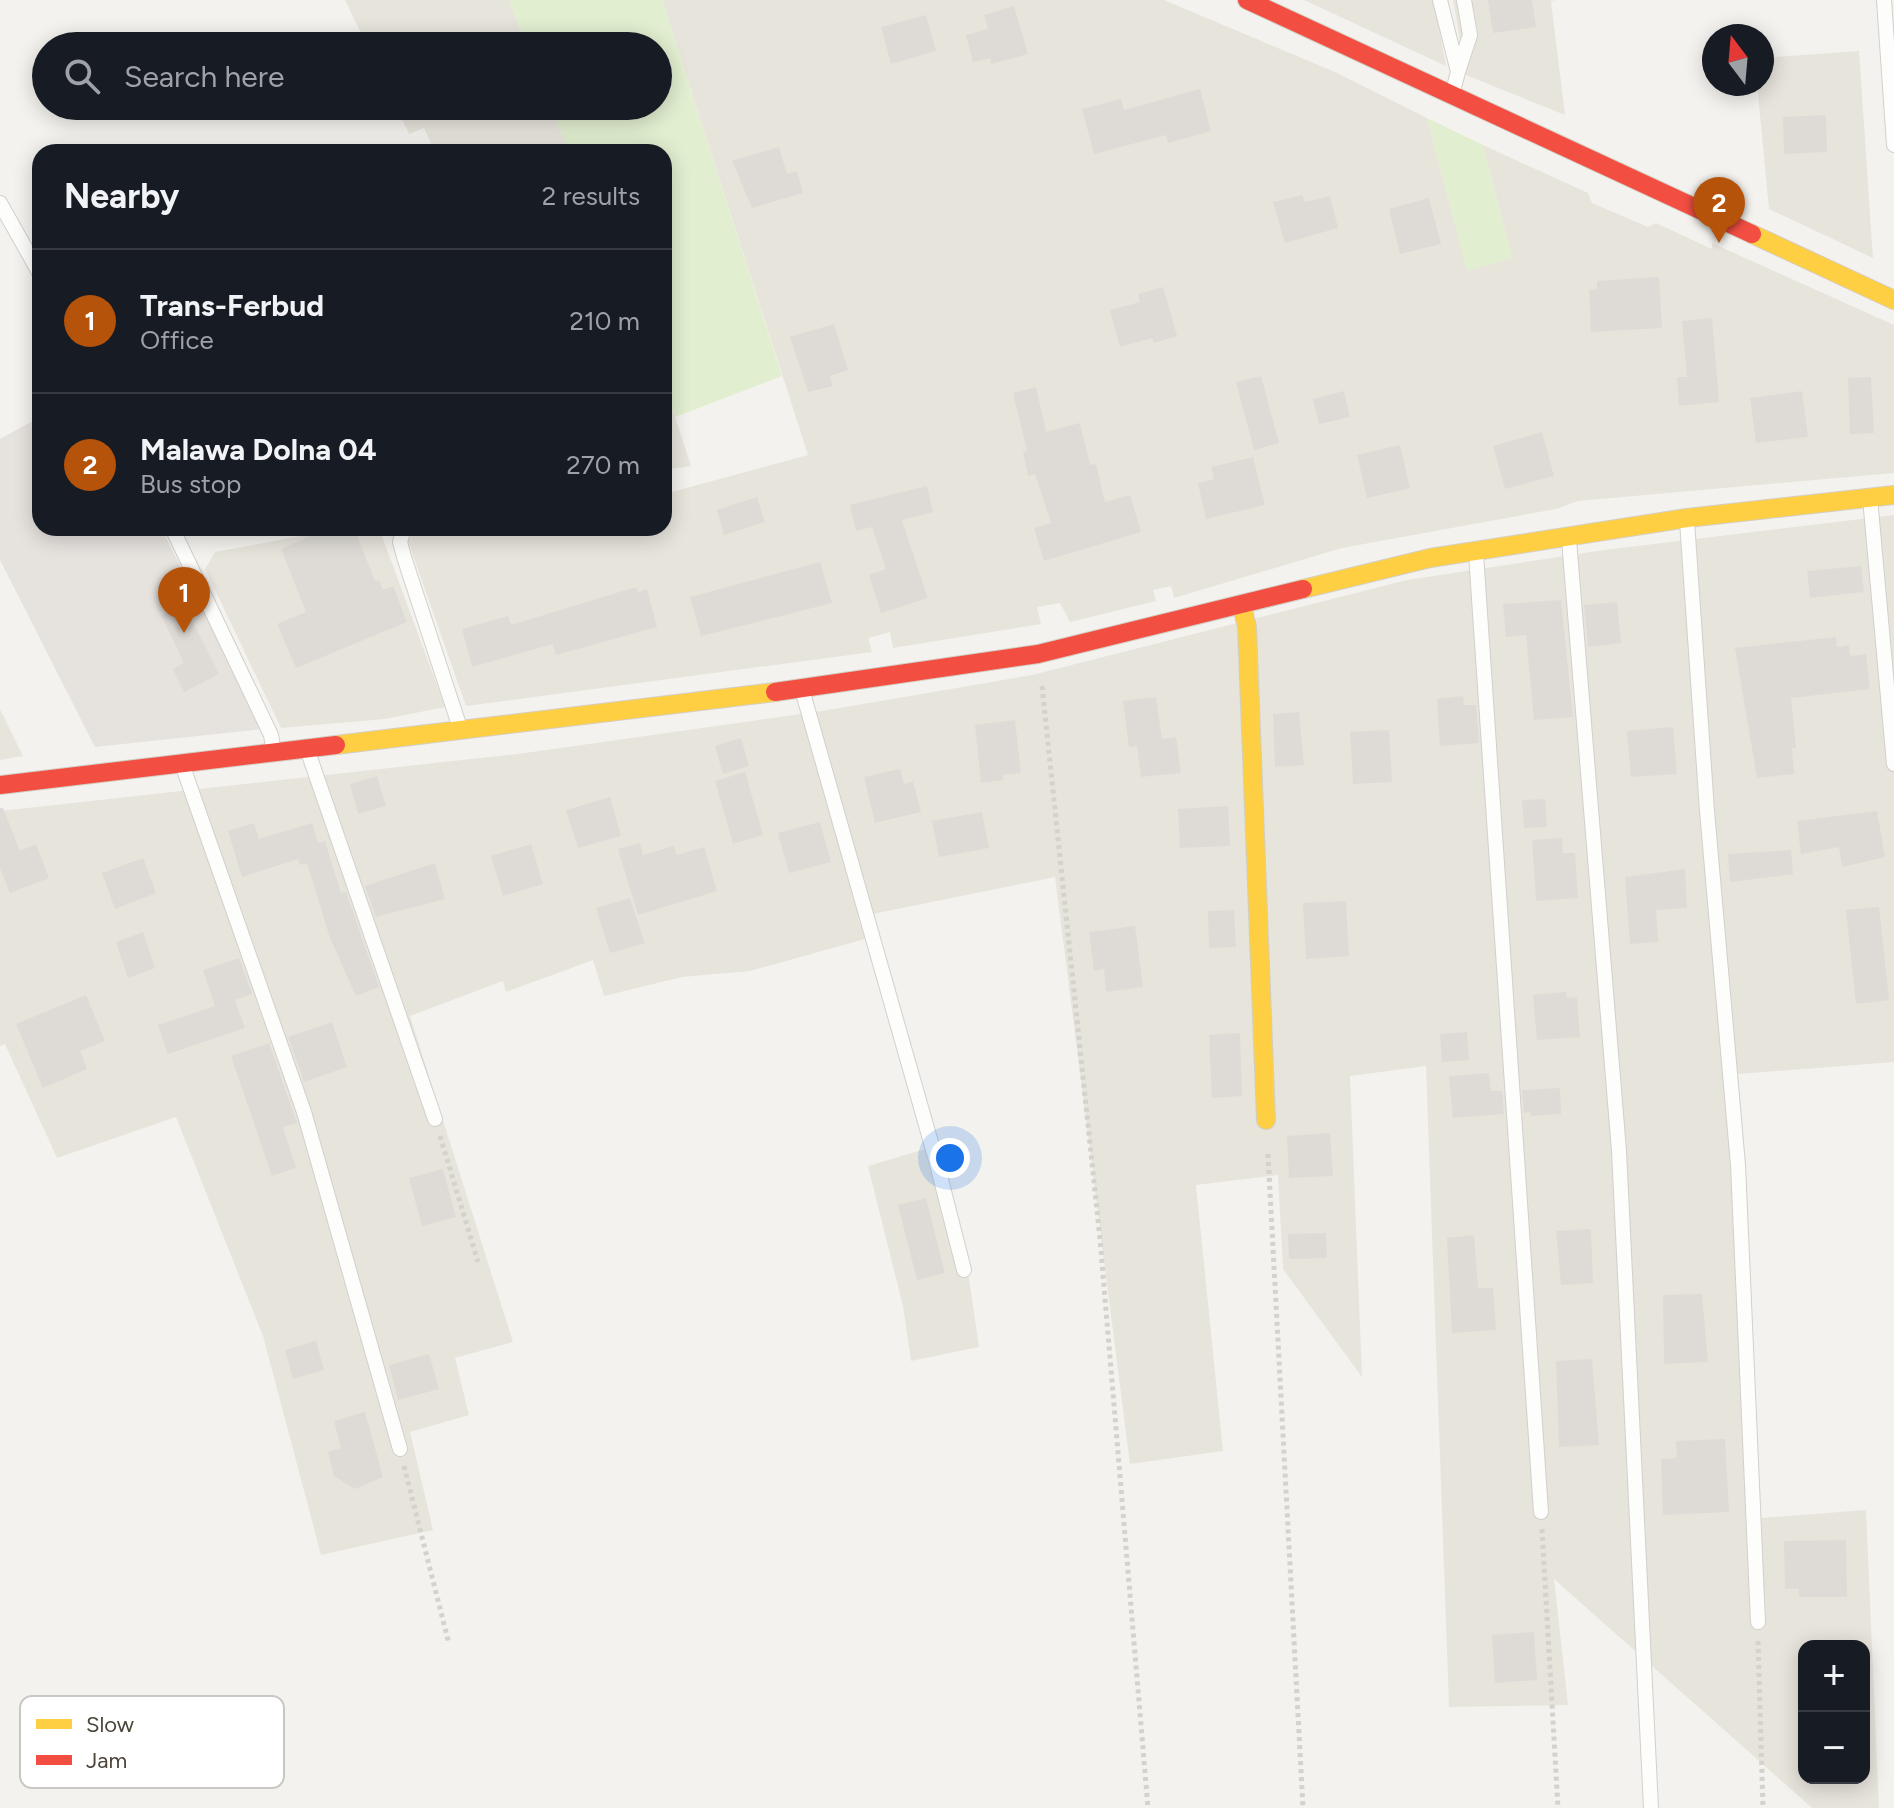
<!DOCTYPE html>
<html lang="en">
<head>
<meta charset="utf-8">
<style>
	:root { --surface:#171b24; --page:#242831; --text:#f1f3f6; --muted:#9ea1a6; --line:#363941; --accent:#b45309 }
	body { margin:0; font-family:Figtree,sans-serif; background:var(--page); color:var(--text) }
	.controls { position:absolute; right:24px; bottom:24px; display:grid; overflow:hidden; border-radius:16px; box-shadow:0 4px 20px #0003 }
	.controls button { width:72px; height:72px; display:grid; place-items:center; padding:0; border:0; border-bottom:2px solid var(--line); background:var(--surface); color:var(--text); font:40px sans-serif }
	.compass { position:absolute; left:1702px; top:24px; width:72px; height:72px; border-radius:50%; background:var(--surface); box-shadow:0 4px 20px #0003; rotate:344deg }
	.you { position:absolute; left:950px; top:1158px; width:28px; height:28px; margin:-20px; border:6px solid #fff; border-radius:50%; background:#1a73e8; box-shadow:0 0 0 12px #1a73e833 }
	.badge { display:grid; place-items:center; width:52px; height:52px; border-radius:50%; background:var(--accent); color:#fff; font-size:26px; font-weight:700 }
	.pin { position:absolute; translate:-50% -66px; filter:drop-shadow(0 2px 4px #0008) }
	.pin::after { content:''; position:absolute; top:42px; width:28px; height:24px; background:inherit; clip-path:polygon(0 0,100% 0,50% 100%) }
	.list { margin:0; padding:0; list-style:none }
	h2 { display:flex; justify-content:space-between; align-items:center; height:104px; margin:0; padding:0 32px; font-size:34px }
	h2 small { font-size:26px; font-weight:400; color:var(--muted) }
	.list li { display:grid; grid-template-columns:52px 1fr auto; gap:24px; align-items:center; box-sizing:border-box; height:144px; padding:0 32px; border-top:2px solid var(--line) }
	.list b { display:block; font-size:30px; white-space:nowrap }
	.list p { margin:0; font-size:26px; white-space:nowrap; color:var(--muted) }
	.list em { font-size:26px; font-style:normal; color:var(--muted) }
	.icon { flex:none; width:44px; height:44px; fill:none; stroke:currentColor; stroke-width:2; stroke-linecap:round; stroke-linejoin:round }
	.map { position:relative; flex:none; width:1894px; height:1808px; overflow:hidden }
	.search { position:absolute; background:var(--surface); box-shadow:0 4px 20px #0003; left:32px; top:32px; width:640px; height:88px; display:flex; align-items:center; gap:20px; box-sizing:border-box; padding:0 28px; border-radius:44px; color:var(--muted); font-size:30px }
	.panel { position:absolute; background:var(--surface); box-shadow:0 4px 20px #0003; left:32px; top:144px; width:640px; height:392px; border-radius:24px }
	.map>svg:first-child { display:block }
	.residential { fill:#e7e4dc; fill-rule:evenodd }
	.industrial { fill:#e6e2de }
	.green { fill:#e1eecf }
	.building { fill:#dedbd6 }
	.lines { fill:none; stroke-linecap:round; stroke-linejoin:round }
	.lane-casing { stroke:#d2d0cb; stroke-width:16 }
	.slow-casing { stroke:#d3cfc5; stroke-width:20 }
	.jam-casing { stroke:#d3cfc5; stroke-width:20 }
	.path { stroke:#d3d2cc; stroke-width:5; stroke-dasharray:4 4; stroke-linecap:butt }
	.lane { stroke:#fdfdfc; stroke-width:14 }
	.slow { stroke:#ffcf43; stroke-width:18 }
	.jam { stroke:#f24e42; stroke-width:18 }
	.key { fill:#fff; stroke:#c9c7c4; stroke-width:2 }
	.key-label { font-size:22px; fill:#4b4439 }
</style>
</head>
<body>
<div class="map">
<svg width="1894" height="1808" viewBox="0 0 1894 1808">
	<rect width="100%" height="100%" fill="#f4f2ee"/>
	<path class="residential" d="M 345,0 L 509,0 L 527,46 L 367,46 Z
		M 662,0 L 1164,0 L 1335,72 L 1427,118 L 1467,270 L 1512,258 L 1483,145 L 1588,193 L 1592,203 L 1648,227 L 1656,223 L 1712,249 L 1712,243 L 1894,325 L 1894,473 L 1578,501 L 1556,509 L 1342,548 L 1174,598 L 1171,586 L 1153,590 L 1156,601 L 1070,622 L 1060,603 L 1037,607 L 1041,624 L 893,648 L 890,632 L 868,638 L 872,652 L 466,706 L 408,541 L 417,528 L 664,528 L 664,494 L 808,455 Z
		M 1304,0 L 1434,0 L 1446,66 L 1360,26 Z
		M 1453,0 L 1556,0 L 1551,1 L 1565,115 L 1466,75 Z
		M 1859,51 L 1873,258 L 1769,209 L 1757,84 L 1762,84 L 1762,58 Z
		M 396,106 L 550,106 L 569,152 L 435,152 L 424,128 L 409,134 Z
		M 664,390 L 675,417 L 691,466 L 664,470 Z
		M 1894,515 L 1894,1062 L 1738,1074 L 1750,1271 L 1760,1518 L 1866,1510 L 1879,1808 L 1812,1808 L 1554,1579 L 1568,1705 L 1449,1707 L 1426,1066 L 1350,1076 L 1362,1377 L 1283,1269 L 1278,1175 L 1196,1185 L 1223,1451 L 1130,1464 L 1055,877 L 858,917 L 865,939 L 750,971 L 682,977 L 604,996 L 593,960 L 506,992 L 503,981 L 410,1016 L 513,1342 L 455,1358 L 469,1415 L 410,1432 L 433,1530 L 321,1555 L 263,1336 L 176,1117 L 57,1158 L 5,1044 L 0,1046 L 0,811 L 525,753 L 822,711 L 1032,675 L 1407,580 L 1604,550 ZM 1804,1646 L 1864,1646 L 1864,1778 L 1804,1778 Z
		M 310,528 L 379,528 L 445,707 L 385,719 L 281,728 L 205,569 L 215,552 L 312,534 Z
		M 0,709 L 23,756 L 0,760 Z
		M 939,1145 L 967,1265 L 979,1347 L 911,1361 L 903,1306 L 868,1166 Z"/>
	<path class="industrial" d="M 40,417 L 40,528 L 161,528 L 262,729 L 95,747 L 0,560 L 0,439 Z"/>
	<path class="green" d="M 509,0 L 662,0 L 782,376 L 675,417 L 664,390 L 664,152 L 569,152 L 550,106 L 658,106 L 658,46 L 527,46 Z
		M 1427,118 L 1483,145 L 1512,258 L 1467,271 Z"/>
	<path class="building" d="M 1488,0 L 1532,0 L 1536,27 L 1493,33 Z
		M 1014,6 L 1028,54 L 991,64 L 990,58 L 973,62 L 966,35 L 988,29 L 984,15 Z
		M 926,15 L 936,51 L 891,64 L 881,27 Z
		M 1200,89 L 1211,131 L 1168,143 L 1166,135 L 1094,154 L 1082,109 L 1121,99 L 1124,110 Z
		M 1826,115 L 1827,152 L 1784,154 L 1783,117 Z
		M 779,147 L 787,174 L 797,171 L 803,193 L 752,208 L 732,161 Z
		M 1302,195 L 1305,202 L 1330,196 L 1338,228 L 1285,243 L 1273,202 Z
		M 1429,198 L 1441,244 L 1400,254 L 1389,209 Z
		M 1659,277 L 1662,328 L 1591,332 L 1589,290 L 1597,289 L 1597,281 Z
		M 1163,287 L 1177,336 L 1154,343 L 1152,338 L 1120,347 L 1110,310 L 1140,302 L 1138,294 Z
		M 1712,318 L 1719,402 L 1679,406 L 1677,377 L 1687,377 L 1682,321 Z
		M 834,324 L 848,370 L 830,376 L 833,386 L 808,392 L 790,337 Z
		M 1261,376 L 1279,443 L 1254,450 L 1236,382 Z
		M 1871,377 L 1874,433 L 1850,434 L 1848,378 Z
		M 1036,387 L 1046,432 L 1080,423 L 1090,465 L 1096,464 L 1105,502 L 1130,495 L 1141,532 L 1044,561 L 1034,528 L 1051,523 L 1035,474 L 1028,476 L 1023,452 L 1027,451 L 1013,393 Z
		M 1344,391 L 1350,417 L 1319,424 L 1313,399 Z
		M 1802,391 L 1808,437 L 1756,443 L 1750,398 Z
		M 1542,432 L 1554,476 L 1505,489 L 1493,446 Z
		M 1400,445 L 1410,488 L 1367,498 L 1357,455 Z
		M 1253,457 L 1265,505 L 1206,519 L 1198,483 L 1214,479 L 1211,467 Z
		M 927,486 L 933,512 L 902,520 L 928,598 L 881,613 L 869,575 L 886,569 L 872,527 L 856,531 L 850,505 Z
		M 757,497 L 765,522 L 724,535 L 717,510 Z
		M 316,528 L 354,528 L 375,581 L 379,580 L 383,590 L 393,586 L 407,622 L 296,668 L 277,624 L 306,612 L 281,549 L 318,533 Z
		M 820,562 L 832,603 L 701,636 L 690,597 Z
		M 1861,566 L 1864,592 L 1810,598 L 1807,571 Z
		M 636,587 L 638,592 L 647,589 L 657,627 L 556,655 L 553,644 L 472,667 L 462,629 L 508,616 L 511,625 Z
		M 1561,600 L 1573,717 L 1534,720 L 1526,635 L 1506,637 L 1503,604 Z
		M 1617,602 L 1621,643 L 1588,647 L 1584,605 Z
		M 183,603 L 219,674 L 184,692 L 173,669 L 184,663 L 161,615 Z
		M 1836,637 L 1837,647 L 1849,645 L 1850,656 L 1866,654 L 1870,689 L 1791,698 L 1796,748 L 1792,748 L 1794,774 L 1757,778 L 1735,648 Z
		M 1463,696 L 1464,705 L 1476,705 L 1479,743 L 1440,746 L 1437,699 Z
		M 1156,697 L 1162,739 L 1176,737 L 1181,773 L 1141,777 L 1137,746 L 1129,747 L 1123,701 Z
		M 1299,712 L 1304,765 L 1275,767 L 1273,714 Z
		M 1015,720 L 1021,773 L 1003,775 L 1003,780 L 981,783 L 975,725 Z
		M 1673,727 L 1677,774 L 1631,777 L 1627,731 Z
		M 1389,730 L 1392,782 L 1353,784 L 1350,732 Z
		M 741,738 L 749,766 L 723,774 L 715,746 Z
		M 900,769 L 904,784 L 913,781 L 921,812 L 875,823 L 864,777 Z
		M 745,772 L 763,835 L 733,844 L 715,781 Z
		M 377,776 L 386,806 L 358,814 L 350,784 Z
		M 610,797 L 621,836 L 578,848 L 566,810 Z
		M 1545,799 L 1547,827 L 1524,828 L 1522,800 Z
		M 1228,806 L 1230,846 L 1180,848 L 1178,809 Z
		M 0,808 L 3,808 L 20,851 L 36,844 L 49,878 L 10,893 L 0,868 Z
		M 1877,811 L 1885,857 L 1842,867 L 1839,847 L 1801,854 L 1797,821 Z
		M 982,812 L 989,848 L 939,857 L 932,821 Z
		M 820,822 L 831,862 L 789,873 L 778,833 Z
		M 254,823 L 259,839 L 312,823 L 318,843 L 325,841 L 341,893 L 346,892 L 379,987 L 356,996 L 330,938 L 307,863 L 300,865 L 298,859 L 242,877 L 228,831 Z
		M 1562,838 L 1563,853 L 1575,853 L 1578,898 L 1536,901 L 1532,840 Z
		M 640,843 L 643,855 L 674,846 L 677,855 L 704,847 L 717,891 L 638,915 L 618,849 Z
		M 531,844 L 543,884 L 503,896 L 491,856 Z
		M 1791,850 L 1793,874 L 1730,882 L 1728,854 Z
		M 143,858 L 156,893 L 115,909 L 102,873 Z
		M 435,863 L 445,899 L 376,917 L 365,886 Z
		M 1685,869 L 1687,908 L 1656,910 L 1658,942 L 1630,944 L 1625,877 Z
		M 630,898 L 645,943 L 610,953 L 596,908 Z
		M 1346,901 L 1349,956 L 1306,959 L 1303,903 Z
		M 1879,907 L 1889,1000 L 1856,1004 L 1846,910 Z
		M 1234,910 L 1236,947 L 1209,948 L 1208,911 Z
		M 1135,926 L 1143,987 L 1106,992 L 1104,969 L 1094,971 L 1089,932 Z
		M 143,932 L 155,968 L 128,978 L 116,942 Z
		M 239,958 L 252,994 L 235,1000 L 245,1028 L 168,1054 L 158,1025 L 215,1006 L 203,970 Z
		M 1566,992 L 1567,998 L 1577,997 L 1580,1037 L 1537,1040 L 1533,995 Z
		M 86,995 L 105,1041 L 80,1051 L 87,1069 L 43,1088 L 16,1024 Z
		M 332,1022 L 347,1067 L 304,1082 L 288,1037 Z
		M 1467,1032 L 1469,1060 L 1442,1062 L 1440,1034 Z
		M 1240,1033 L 1242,1096 L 1212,1098 L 1209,1035 Z
		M 269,1043 L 297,1123 L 283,1127 L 296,1168 L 272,1176 L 231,1056 Z
		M 1489,1073 L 1491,1091 L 1502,1091 L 1504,1114 L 1453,1118 L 1449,1076 Z
		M 1560,1088 L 1561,1114 L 1531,1116 L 1531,1112 L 1524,1113 L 1522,1090 Z
		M 1330,1133 L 1333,1176 L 1289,1178 L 1287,1136 Z
		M 443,1169 L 456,1217 L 422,1226 L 409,1178 Z
		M 926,1198 L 945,1273 L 917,1280 L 898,1205 Z
		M 1591,1229 L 1593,1283 L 1561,1285 L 1556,1231 Z
		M 1326,1233 L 1327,1258 L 1289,1259 L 1288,1234 Z
		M 1474,1235 L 1478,1288 L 1493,1288 L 1496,1330 L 1452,1333 L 1447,1238 Z
		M 1702,1294 L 1708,1362 L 1664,1364 L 1663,1295 Z
		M 316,1341 L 324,1370 L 293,1379 L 285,1350 Z
		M 429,1354 L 439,1389 L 398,1400 L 389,1365 Z
		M 1592,1359 L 1599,1445 L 1559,1447 L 1556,1361 Z
		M 365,1412 L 383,1477 L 355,1489 L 334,1476 L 328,1452 L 341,1448 L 334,1421 Z
		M 1725,1439 L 1729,1512 L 1663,1515 L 1661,1459 L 1677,1458 L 1676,1441 Z
		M 1846,1540 L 1847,1597 L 1799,1597 L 1799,1589 L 1785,1589 L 1784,1541 Z
		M 1534,1632 L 1537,1680 L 1495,1683 L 1492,1635 Z"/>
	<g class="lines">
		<g class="lane-casing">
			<path id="lane" d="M 1440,0 L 1458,72 L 1453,91
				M 1884,0 L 1894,145
				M 1458,72 L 1470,35 L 1464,0
				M 0,203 L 40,274
				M 1870,498 L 1894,764
				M 1687,521 L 1707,811 L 1738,1165 L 1758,1622
				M 172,528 L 271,735 L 273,747
				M 404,528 L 400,542 L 404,557 L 461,731
				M 1569,540 L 1619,1151 L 1651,1808
				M 1476,554 L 1541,1512
				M 803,693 L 936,1160 L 964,1270
				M 307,749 L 435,1119
				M 182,764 L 304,1112 L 400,1449"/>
		</g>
		<g class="slow-casing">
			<path id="slow" d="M 1752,234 L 1894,300
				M 1303,589 L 1430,558 L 1687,518 L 1894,495
				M 1242,606 L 1247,627 L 1266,1120
				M 336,745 L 775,692"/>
		</g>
		<g class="jam-casing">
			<path id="jam" d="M 1247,0 L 1752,234
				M 775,692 L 1038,654 L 1303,589
				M 0,785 L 336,745"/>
		</g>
		<path class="path" d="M 1042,686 L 1100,1239 L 1148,1808
			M 440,1136 L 478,1262
			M 1268,1154 L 1303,1808
			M 404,1466 L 449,1644
			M 1542,1529 L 1558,1808
			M 1758,1641 L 1763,1808"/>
		<use href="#lane" class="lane"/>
		<use href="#slow" class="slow"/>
		<use href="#jam" class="jam"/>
	</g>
	<rect x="20" y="1696" width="264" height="92" rx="12" class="key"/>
	<rect x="36" y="1719" width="36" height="10" fill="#ffcf43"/>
	<rect x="36" y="1755" width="36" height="10" fill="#f24e42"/>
	<g class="key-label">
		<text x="86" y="1732">Slow</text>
		<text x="86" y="1768">Jam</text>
	</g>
</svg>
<div class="controls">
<button>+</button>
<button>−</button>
</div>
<svg class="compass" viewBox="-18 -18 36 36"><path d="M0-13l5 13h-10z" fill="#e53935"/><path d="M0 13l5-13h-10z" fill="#9ea1a6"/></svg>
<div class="you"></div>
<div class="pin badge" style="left:184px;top:633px">1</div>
<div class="pin badge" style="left:1719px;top:243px">2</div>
<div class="search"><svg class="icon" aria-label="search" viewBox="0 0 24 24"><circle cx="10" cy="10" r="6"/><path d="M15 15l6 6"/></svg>Search here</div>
<section class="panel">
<h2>Nearby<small>2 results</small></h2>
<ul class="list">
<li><span class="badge">1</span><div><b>Trans-Ferbud</b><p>Office</p></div><em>210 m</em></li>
<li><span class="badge">2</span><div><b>Malawa Dolna 04</b><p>Bus stop</p></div><em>270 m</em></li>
</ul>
</section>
</div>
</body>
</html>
